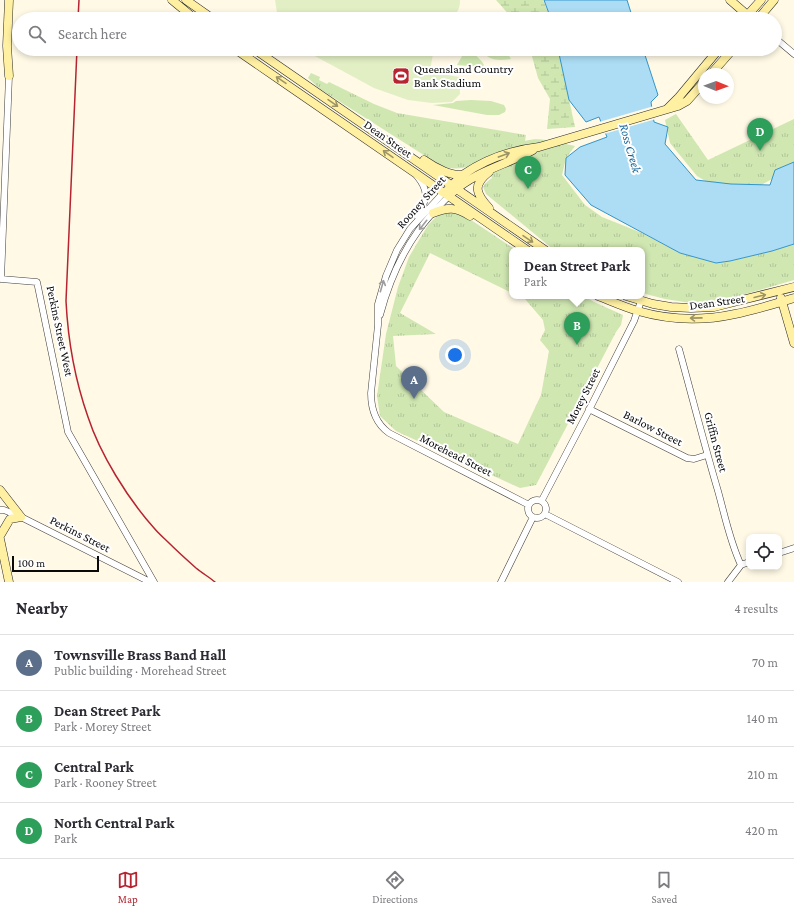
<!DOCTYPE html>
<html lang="en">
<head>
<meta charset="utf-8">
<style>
	:root { --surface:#fff; --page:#f7f7f7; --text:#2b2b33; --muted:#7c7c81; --line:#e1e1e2; --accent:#b72431 }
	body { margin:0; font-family:"Crimson Pro",serif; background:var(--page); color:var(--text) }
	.controls { position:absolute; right:12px; bottom:12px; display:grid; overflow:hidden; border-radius:8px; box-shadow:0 2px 6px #0003 }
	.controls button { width:36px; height:36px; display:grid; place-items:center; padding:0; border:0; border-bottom:1px solid var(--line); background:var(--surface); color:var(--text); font:20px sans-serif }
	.compass { position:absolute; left:698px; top:68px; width:36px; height:36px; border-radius:50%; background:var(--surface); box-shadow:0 2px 6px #0003; rotate:91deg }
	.scale { position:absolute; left:12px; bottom:10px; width:87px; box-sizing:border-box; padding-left:4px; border:2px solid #0a0a0a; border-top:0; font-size:11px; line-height:14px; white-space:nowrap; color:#0a0a0a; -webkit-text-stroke:3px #fff; paint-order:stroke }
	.you { position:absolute; left:455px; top:355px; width:14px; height:14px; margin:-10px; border:3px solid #fff; border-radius:50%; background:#1a73e8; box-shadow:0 0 0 6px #1a73e833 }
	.badge { display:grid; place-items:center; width:26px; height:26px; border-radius:50%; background:var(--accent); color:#fff; font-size:13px; font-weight:700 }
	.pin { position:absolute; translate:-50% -33px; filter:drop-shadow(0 1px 2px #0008) }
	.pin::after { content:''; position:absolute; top:21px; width:14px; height:12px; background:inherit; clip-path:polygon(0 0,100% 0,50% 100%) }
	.popup { position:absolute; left:509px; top:247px; width:136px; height:52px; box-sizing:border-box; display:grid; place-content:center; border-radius:8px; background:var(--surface); filter:drop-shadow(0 1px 3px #0005); font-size:13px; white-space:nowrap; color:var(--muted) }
	.popup b { font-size:15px; color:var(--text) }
	.popup::after { content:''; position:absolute; left:50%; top:100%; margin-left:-8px; border:8px solid transparent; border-top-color:var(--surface) }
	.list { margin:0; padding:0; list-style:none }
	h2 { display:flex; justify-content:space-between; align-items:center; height:52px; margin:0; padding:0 16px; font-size:17px }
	h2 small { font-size:13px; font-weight:400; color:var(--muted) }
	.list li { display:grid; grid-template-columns:26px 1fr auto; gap:12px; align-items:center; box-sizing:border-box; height:56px; padding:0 16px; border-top:1px solid var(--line) }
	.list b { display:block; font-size:15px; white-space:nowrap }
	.list p { margin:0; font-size:13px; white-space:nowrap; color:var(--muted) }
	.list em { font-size:13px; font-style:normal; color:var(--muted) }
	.icon { flex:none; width:22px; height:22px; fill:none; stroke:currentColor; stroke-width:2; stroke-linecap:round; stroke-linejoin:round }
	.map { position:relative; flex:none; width:794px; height:582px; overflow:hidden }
	.search { position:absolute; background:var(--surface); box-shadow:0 2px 6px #0003; left:12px; right:12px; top:12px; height:44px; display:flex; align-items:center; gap:10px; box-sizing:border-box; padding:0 14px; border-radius:22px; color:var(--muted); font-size:15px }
	.sheet { height:276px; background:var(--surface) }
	nav { display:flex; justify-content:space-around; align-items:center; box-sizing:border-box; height:56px; border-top:1px solid var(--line); background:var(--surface); font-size:11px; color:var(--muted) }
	nav a { display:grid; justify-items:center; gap:2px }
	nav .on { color:var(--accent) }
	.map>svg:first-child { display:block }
	.grass { fill:#d0e7b2 }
	.wetland { fill:url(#wetland-marsh) }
	.park { fill:url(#park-tufts) }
	.pitch { fill:#e2efc4 }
	.water { fill:#acddf5; stroke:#3495cb }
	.pier { fill:#fff9e6 }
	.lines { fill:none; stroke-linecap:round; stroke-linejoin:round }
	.street-casing { stroke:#3d3d3d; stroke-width:7 }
	.secondary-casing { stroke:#2c2c2c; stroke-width:9 }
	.street { stroke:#fff; stroke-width:6 }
	.secondary { stroke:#fff0a2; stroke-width:8 }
	.rail { stroke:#b72431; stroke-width:1.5 }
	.oneway { stroke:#9d9465 }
	.oneway2 { stroke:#9d9d9d }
	.labels { text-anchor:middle; stroke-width:4; stroke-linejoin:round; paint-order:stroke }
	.poi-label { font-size:12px; fill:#0a0a0a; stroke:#fff; text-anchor:start }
	.street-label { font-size:12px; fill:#0a0a0a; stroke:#fff }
	.water-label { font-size:13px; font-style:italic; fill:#166599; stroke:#fff }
</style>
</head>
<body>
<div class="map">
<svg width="794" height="582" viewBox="0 0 794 582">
	<defs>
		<pattern id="wetland-marsh" width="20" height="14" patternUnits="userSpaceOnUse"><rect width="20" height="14" fill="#d0e7b2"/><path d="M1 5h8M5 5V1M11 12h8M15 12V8" fill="none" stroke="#b1c598"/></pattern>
		<pattern id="park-tufts" width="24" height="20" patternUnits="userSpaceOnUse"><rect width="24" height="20" fill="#d0e7b2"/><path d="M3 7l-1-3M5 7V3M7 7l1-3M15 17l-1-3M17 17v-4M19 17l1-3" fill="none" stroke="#b1c598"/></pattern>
	</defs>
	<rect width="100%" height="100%" fill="#fff9e6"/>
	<path class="grass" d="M 466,49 L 471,49 C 474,55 481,59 484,65 L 482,67 L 457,65 Z
		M 480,49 L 505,49 L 511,59 C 498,61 489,61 480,49 Z
		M 471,100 L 491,101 L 504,105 L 506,109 L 505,112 L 499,115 L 487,115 L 433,105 L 453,103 L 456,101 Z"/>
	<path class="wetland" d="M 496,0 L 543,0 L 551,19 L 513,19 Z
		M 530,49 L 558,49 L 575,127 L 547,129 L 550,99 L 538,78 Z"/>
	<path class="park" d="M 311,73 L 320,77 L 319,80 L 327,84 L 329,82 L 374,104 L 397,113 L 526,135 L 525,141 C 541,136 559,143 575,146 L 566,158 L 562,175 L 585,205 L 602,217 L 642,233 L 680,253 L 716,263 L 730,261 L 772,251 L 794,244 L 794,280 L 742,295 L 713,301 L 691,303 L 665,299 L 642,293 L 642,250 L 554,250 L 486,194 L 483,187 C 485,183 488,181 492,178 L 482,161 C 466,168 458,171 441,166 L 320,89 L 308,78 Z
		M 676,114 L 708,160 L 794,119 L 794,167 L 752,190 L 712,185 L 697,176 L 670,143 L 665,120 Z
		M 449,213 L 455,213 L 465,216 L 516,250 L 512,250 L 512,293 L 430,253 L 400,313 L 436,334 L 393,336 L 396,366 L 444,412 L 518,444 L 541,395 L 549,351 L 540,340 L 545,330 L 543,320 L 525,299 L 519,296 L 584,296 L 594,302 L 623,315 L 621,325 L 616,332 L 536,485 L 520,488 L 396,431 L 380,416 L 377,396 L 386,334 L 398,287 L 409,257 L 428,225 L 436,217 L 442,214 Z"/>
	<path class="pitch" d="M 275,0 L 460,0 C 460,10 457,13 450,19 L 278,19 Z
		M 302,49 L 434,49 L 430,70 L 442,74 L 459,77 L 460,94 L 452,102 L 432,103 L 408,100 L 374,88 Z"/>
	<path class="water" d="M 544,0 L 627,0 L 633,19 L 551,19 Z
		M 558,49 L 643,49 L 658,95 L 651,102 L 654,122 L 668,127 L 665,144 L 696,180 L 731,184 L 770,185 L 775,170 L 794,162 L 794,244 L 772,251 L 730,261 L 716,263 L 680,253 L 591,205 L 565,175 L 566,158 L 580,147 L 607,137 L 599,117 L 586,122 L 569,100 Z"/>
	<path class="pier" d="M 654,106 L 656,119 L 604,134 L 599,122 Z"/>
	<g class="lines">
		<g class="street-casing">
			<path id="street" d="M 775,38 L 794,54
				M 9,76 L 1,279 L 37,282 L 68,432 L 154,582
				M 417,176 C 430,192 427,200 417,216
				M 444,192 L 410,229 L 397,250 L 386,276 L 378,304 L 378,325 L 371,393 C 371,409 375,423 389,433 L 529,505
				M 380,315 C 388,285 400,256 418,231 C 427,218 438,207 449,196
				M 679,349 C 692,396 704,444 718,491 C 725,516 730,542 741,565
				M 589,409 L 687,458 L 694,459 L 707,455
				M528 509a9 9 0 1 1 18 0a9 9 0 1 1-18 0Z
				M 542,500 L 587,414 L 634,321 L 641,301
				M 0,510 L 4,510 L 21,517 L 150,582
				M 545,514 L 678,582
				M 779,553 L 794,548
				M 501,582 L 533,517
				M 728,582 L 741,565 L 749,562"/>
		</g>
		<g class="secondary-casing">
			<path id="secondary" d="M 9,0 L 7,46 L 9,76
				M 172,0 L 195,19
				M 186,0 L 213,19
				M 730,0 L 752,19
				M 745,18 L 761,0
				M 758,19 L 774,0
				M 235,49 L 280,80 L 527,250
				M 254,49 L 545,250
				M 711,74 L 733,49
				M 668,108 L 679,97 L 719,49
				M 424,160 C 434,167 453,178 465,174
				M 489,172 C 472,185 476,194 489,208
				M 448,189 C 453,184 458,179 464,174 C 486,159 512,150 539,147 L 678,106 L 687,101 L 704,82
				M 453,192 C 476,171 506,165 533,150
				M 433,213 C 449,207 455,207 470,216
				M 598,296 C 611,301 624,307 638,311 C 669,320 703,321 735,314 C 755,310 774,304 794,298
				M 626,296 L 653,304 L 671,307 L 691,308 L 714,307 L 794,287
				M 781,298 L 794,343
				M 0,490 L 21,517
				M 0,536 L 10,519 L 21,517
				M 0,539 L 9,582"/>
		</g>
		<use href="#street" class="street"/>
		<use href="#secondary" class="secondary"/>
		<path class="rail" d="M 78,19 L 79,0
			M 77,49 L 66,301 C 68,341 75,380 88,417 C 100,454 128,499 154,528 C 159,534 164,538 169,543 C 178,552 187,560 196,568 C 202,573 209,577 215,582"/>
	</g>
	<defs><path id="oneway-shaft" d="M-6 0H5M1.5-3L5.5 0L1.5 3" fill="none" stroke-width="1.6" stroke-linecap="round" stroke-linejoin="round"/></defs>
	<g class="oneway">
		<use href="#oneway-shaft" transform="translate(281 80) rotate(-146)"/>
		<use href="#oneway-shaft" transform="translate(333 103) rotate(35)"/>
		<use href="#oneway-shaft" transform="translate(388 154) rotate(-145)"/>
		<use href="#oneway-shaft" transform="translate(504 155) rotate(-20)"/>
		<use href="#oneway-shaft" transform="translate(528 239) rotate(34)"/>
		<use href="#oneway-shaft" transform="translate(760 296) rotate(-14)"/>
		<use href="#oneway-shaft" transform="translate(696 318) rotate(179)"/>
	</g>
	<g class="oneway2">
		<use href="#oneway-shaft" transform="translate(423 225) rotate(129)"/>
		<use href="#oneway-shaft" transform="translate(382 286) rotate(-74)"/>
	</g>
	<defs>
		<g id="stadium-square" transform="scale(0.9)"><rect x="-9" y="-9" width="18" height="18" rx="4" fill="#b72431" stroke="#fff"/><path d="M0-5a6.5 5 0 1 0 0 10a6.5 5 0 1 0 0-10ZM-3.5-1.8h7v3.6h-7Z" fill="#fff"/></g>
	</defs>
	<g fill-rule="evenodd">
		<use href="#stadium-square" x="401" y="76"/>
	</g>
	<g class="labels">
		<g class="poi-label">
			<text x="414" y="73">Queensland Country<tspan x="414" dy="14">Bank Stadium</tspan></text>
		</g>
		<g class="street-label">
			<text transform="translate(388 139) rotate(35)" y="4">Dean Street</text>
			<text transform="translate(421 202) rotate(-48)" y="4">Rooney Street</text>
			<text transform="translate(717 302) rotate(-8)" y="4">Dean Street</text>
			<text transform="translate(60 331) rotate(78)" y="4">Perkins Street West</text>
			<text transform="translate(583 396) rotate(-63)" y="4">Morey Street</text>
			<text transform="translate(653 428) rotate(27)" y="4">Barlow Street</text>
			<text transform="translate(716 442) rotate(75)" y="4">Griffin Street</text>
			<text transform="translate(456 455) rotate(27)" y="4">Morehead Street</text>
			<text transform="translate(80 534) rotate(27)" y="4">Perkins Street</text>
		</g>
		<g class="water-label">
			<text transform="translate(631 148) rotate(74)" y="5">Ross Creek</text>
		</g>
	</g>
</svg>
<div class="controls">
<button><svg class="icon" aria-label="locate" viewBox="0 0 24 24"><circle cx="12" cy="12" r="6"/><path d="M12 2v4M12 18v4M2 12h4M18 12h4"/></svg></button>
</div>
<svg class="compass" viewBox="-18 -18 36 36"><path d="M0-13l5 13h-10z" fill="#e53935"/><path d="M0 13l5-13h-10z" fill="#7c7c81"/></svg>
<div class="scale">100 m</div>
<div class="you"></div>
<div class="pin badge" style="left:414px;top:399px;background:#5c6f8a">A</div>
<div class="pin badge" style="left:577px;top:345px;background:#2e9e5b">B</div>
<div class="popup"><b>Dean Street Park</b>Park</div>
<div class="pin badge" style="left:528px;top:189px;background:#2e9e5b">C</div>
<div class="pin badge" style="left:760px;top:151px;background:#2e9e5b">D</div>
<div class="search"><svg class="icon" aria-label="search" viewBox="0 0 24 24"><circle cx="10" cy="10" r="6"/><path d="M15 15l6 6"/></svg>Search here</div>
</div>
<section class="sheet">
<h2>Nearby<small>4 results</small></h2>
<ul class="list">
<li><span class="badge" style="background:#5c6f8a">A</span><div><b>Townsville Brass Band Hall</b><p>Public building · Morehead Street</p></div><em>70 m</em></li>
<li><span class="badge" style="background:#2e9e5b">B</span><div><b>Dean Street Park</b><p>Park · Morey Street</p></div><em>140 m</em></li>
<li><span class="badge" style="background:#2e9e5b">C</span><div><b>Central Park</b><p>Park · Rooney Street</p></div><em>210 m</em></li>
<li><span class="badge" style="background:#2e9e5b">D</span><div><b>North Central Park</b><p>Park</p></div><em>420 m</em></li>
</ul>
</section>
<nav>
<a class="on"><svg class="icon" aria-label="map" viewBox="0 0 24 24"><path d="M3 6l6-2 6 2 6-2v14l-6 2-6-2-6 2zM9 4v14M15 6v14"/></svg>Map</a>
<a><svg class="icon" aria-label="directions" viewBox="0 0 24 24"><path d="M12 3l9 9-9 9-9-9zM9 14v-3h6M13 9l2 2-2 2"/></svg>Directions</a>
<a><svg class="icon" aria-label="saved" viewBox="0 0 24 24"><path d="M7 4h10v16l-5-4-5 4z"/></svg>Saved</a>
</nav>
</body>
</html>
